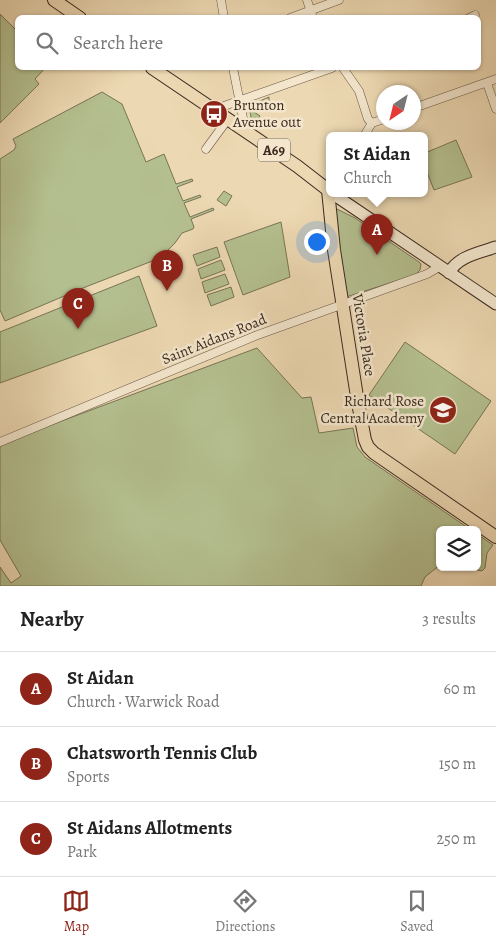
<!DOCTYPE html>
<html lang="en">
<head>
<meta charset="utf-8">
<style>
	:root { --surface:#fff; --page:#f2f2f2; --text:#222; --muted:#767676; --line:#e0e0e0; --accent:#8f2418 }
	body { margin:0; font-family:Alegreya,serif; background:var(--page); color:var(--text) }
	.controls { position:absolute; right:15px; bottom:15px; display:grid; overflow:hidden; border-radius:8px; box-shadow:0 1px 4px #0004 }
	.controls button { width:45px; height:45px; display:grid; place-items:center; padding:0; border:0; border-bottom:1px solid var(--line); background:var(--surface); color:var(--text); font:25px sans-serif }
	.compass { position:absolute; left:376px; top:85px; width:45px; height:45px; border-radius:50%; background:var(--surface); box-shadow:0 1px 4px #0004; rotate:215deg }
	.you { position:absolute; left:316px; top:241px; width:18px; height:18px; margin:-12px; border:4px solid #fff; border-radius:50%; background:#1a73e8; box-shadow:0 0 0 8px #1a73e833 }
	.badge { display:grid; place-items:center; width:32px; height:32px; border-radius:50%; background:var(--accent); color:#fff; font-size:16px; font-weight:700 }
	.pin { position:absolute; translate:-50% -41px; filter:drop-shadow(0 1px 2px #0008) }
	.pin::after { content:''; position:absolute; top:26px; width:18px; height:15px; background:inherit; clip-path:polygon(0 0,100% 0,50% 100%) }
	.popup { position:absolute; left:326px; top:132px; width:102px; height:65px; box-sizing:border-box; display:grid; place-content:center; border-radius:8px; background:var(--surface); filter:drop-shadow(0 1px 4px #0005); font-size:16px; white-space:nowrap; color:var(--muted) }
	.popup b { font-size:19px; color:var(--text) }
	.popup::after { content:''; position:absolute; left:50%; top:100%; margin-left:-10px; border:10px solid transparent; border-top-color:var(--surface) }
	.list { margin:0; padding:0; list-style:none }
	h2 { display:flex; justify-content:space-between; align-items:center; height:65px; margin:0; padding:0 20px; font-size:21px }
	h2 small { font-size:16px; font-weight:400; color:var(--muted) }
	.list li { display:grid; grid-template-columns:32px 1fr auto; gap:15px; align-items:center; box-sizing:border-box; height:75px; padding:0 20px; border-top:1px solid var(--line) }
	.list b { display:block; font-size:19px; white-space:nowrap }
	.list p { margin:0; font-size:16px; white-space:nowrap; color:var(--muted) }
	.list em { font-size:16px; font-style:normal; color:var(--muted) }
	.icon { flex:none; width:28px; height:28px; fill:none; stroke:currentColor; stroke-width:2; stroke-linecap:round; stroke-linejoin:round }
	.map { position:relative; flex:none; width:496px; height:586px; overflow:hidden }
	.search { position:absolute; background:var(--surface); box-shadow:0 1px 4px #0004; left:15px; right:15px; top:15px; height:55px; display:flex; align-items:center; gap:12px; box-sizing:border-box; padding:0 18px; border-radius:8px; color:var(--muted); font-size:19px }
	.sheet { height:290px; background:var(--surface) }
	nav { display:flex; justify-content:space-around; align-items:center; box-sizing:border-box; height:70px; border-top:1px solid var(--line); background:var(--surface); font-size:14px; color:var(--muted) }
	nav a { display:grid; justify-items:center; gap:2px }
	nav .on { color:var(--accent) }
	.map>svg:first-child { display:block }
	.green { fill:#b4bf8f; stroke:#787456 }
	.lines { fill:none; stroke-linecap:round; stroke-linejoin:round }
	.street-casing { stroke:#675543; stroke-width:9 }
	.secondary-casing { stroke:#3b291e; stroke-width:13 }
	.primary-casing { stroke:#3b291e; stroke-width:14 }
	.street { stroke:#f3e6cd; stroke-width:8 }
	.secondary { stroke:#f3e6cd; stroke-width:11 }
	.primary { stroke:#ecd8b2; stroke-width:12 }
	.labels { text-anchor:middle; stroke-width:5; stroke-linejoin:round; paint-order:stroke }
	.shield { fill:#f3e6cd; stroke:#726252; stroke-width:1 }
	.shield-label { font-size:14px; font-weight:bold; fill:#3b291e }
	.poi-label { font-size:15px; fill:#3b291e; stroke:#f3e6cd; text-anchor:start }
	.street-label { font-size:15px; fill:#3b291e; stroke:#f3e6cd }
</style>
</head>
<body>
<div class="map">
<svg width="496" height="586" viewBox="0 0 496 586">
	<rect width="100%" height="100%" fill="#ecd8b2"/>
	<filter id="stains"><feTurbulence type="fractalNoise" baseFrequency=".004" numOctaves="4"/><feColorMatrix values="0 0 0 0 .2 0 0 0 0 .09 0 0 0 0 .02 0 0 0 .5 -.17"/></filter>
	<radialGradient id="worn" r=".72"><stop offset=".6" stop-color="#630" stop-opacity="0"/><stop offset="1" stop-color="#630" stop-opacity=".3"/></radialGradient>
	<path class="green" d="M 0,14 L 17,31 L 18,68 L 45,68 L 35,79 L 39,84 L 0,123 Z
		M 102,92 L 122,104 L 146,162 L 164,154 L 176,184 L 192,179 L 193,181 L 177,187 L 183,201 L 200,195 L 201,197 L 184,203 L 190,217 L 213,208 L 214,210 L 191,219 L 194,227 L 193,229 L 182,233 L 175,243 L 160,258 L 88,286 L 5,321 L 0,310 L 0,159 L 14,150 L 16,146 L 13,139 Z
		M 269,97 L 269,101 L 266,106 L 261,103 L 254,112 L 260,116 L 254,125 L 252,123 L 249,106 Z
		M 456,140 L 472,177 L 434,190 L 425,167 L 425,153 Z
		M 224,191 L 232,196 L 226,206 L 217,200 Z
		M 337,209 L 355,218 L 419,262 L 421,264 L 420,270 L 415,275 L 346,297 L 334,210 Z
		M 281,222 L 290,277 L 243,295 L 224,242 Z
		M 217,247 L 220,257 L 197,266 L 193,255 Z
		M 221,260 L 225,270 L 201,279 L 198,269 Z
		M 225,274 L 229,284 L 205,293 L 202,282 Z
		M 139,276 L 157,326 L 0,383 L 0,332 Z
		M 231,287 L 234,297 L 211,306 L 207,295 Z
		M 405,342 L 491,401 L 455,454 L 369,395 Z
		M 257,348 L 302,398 L 311,397 L 319,433 L 353,428 L 357,447 L 365,457 L 471,530 L 440,530 L 440,565 L 425,577 L 421,586 L 0,586 L 0,567 L 11,583 L 21,576 L 0,540 L 0,444 Z
		M 477,534 L 493,545 L 487,553 L 485,568 L 482,571 L 464,567 L 477,567 Z"/>
	<g class="lines">
		<g class="street-casing">
			<path id="street" d="M 221,0 L 224,18
				M 307,0 L 313,18
				M 290,18 L 339,0
				M 469,18 L 475,15
				M 233,68 L 244,123 L 242,128
				M 343,68 L 359,91 L 368,119 L 372,123
				M 487,83 L 496,109
				M 414,108 L 496,79
				M 219,112 L 224,106 L 332,68
				M 364,136 L 372,123 L 384,119
				M 206,149 L 228,119
				M 0,442 L 255,336 L 427,274 L 439,267"/>
		</g>
		<g class="secondary-casing">
			<path id="secondary" d="M 333,194 L 496,304
				M 449,273 C 458,256 479,253 496,247"/>
		</g>
		<g class="primary-casing">
			<path id="primary" d="M 54,0 L 80,18
				M 152,68 L 297,166 L 328,190 L 334,250 L 358,403 L 365,440 L 368,447 L 374,453 L 496,537"/>
		</g>
		<use href="#street" class="street"/>
		<use href="#secondary" class="secondary"/>
		<use href="#primary" class="primary"/>
	</g>
	<defs>
		<g id="bus-disc" transform="scale(1.4375)"><circle r="9.5" fill="#8f2418" stroke="#f3e6cd"/><path d="M-5-6H5V4H4V6H2V4H-2V6H-4V4H-5ZM-3.5-4V0h7V-4ZM-3.5 1.2v1.5H-2V1.2ZM2 1.2v1.5H3.5V1.2Z" fill="#fff"/></g>
		<g id="school-disc" transform="scale(1.4375)"><circle r="9.5" fill="#8f2418" stroke="#f3e6cd"/><path d="M0-5L7-2L0 1L-7-2ZM-4 1L0 2.5L4 1V4Q0 6-4 4Z" fill="#fff"/></g>
	</defs>
	<g fill-rule="evenodd">
		<use href="#bus-disc" x="214" y="114"/>
		<use href="#school-disc" x="443" y="410"/>
	</g>
	<g class="labels">
		<rect class="shield" x="258" y="138.5" width="32" height="23" rx="4"/>
		<g class="shield-label">
			<text x="274" y="155">A69</text>
		</g>
		<g class="poi-label">
			<text x="233" y="110">Brunton<tspan x="233" dy="17">Avenue out</tspan></text>
			<text x="424" y="406" text-anchor="end">Richard Rose<tspan x="424" dy="17">Central Academy</tspan></text>
		</g>
		<g class="street-label">
			<text transform="translate(364 335) rotate(81)" y="5">Victoria Place</text>
			<text transform="translate(214 339) rotate(-22)" y="5">Saint Aidans Road</text>
		</g>
	</g>
	<rect width="100%" height="100%" filter="url(#stains)"/>
	<rect width="100%" height="100%" fill="url(#worn)"/>
</svg>
<div class="controls">
<button><svg class="icon" aria-label="layers" viewBox="0 0 24 24"><path d="M12 4l9 5-9 5-9-5zM3 14l9 5 9-5"/></svg></button>
</div>
<svg class="compass" viewBox="-18 -18 36 36"><path d="M0-13l5 13h-10z" fill="#e53935"/><path d="M0 13l5-13h-10z" fill="#767676"/></svg>
<div class="you"></div>
<div class="pin badge" style="left:377px;top:255px">A</div>
<div class="popup"><b>St Aidan</b>Church</div>
<div class="pin badge" style="left:167px;top:291px">B</div>
<div class="pin badge" style="left:78px;top:329px">C</div>
<div class="search"><svg class="icon" aria-label="search" viewBox="0 0 24 24"><circle cx="10" cy="10" r="6"/><path d="M15 15l6 6"/></svg>Search here</div>
</div>
<section class="sheet">
<h2>Nearby<small>3 results</small></h2>
<ul class="list">
<li><span class="badge">A</span><div><b>St Aidan</b><p>Church · Warwick Road</p></div><em>60 m</em></li>
<li><span class="badge">B</span><div><b>Chatsworth Tennis Club</b><p>Sports</p></div><em>150 m</em></li>
<li><span class="badge">C</span><div><b>St Aidans Allotments</b><p>Park</p></div><em>250 m</em></li>
</ul>
</section>
<nav>
<a class="on"><svg class="icon" aria-label="map" viewBox="0 0 24 24"><path d="M3 6l6-2 6 2 6-2v14l-6 2-6-2-6 2zM9 4v14M15 6v14"/></svg>Map</a>
<a><svg class="icon" aria-label="directions" viewBox="0 0 24 24"><path d="M12 3l9 9-9 9-9-9zM9 14v-3h6M13 9l2 2-2 2"/></svg>Directions</a>
<a><svg class="icon" aria-label="saved" viewBox="0 0 24 24"><path d="M7 4h10v16l-5-4-5 4z"/></svg>Saved</a>
</nav>
</body>
</html>
